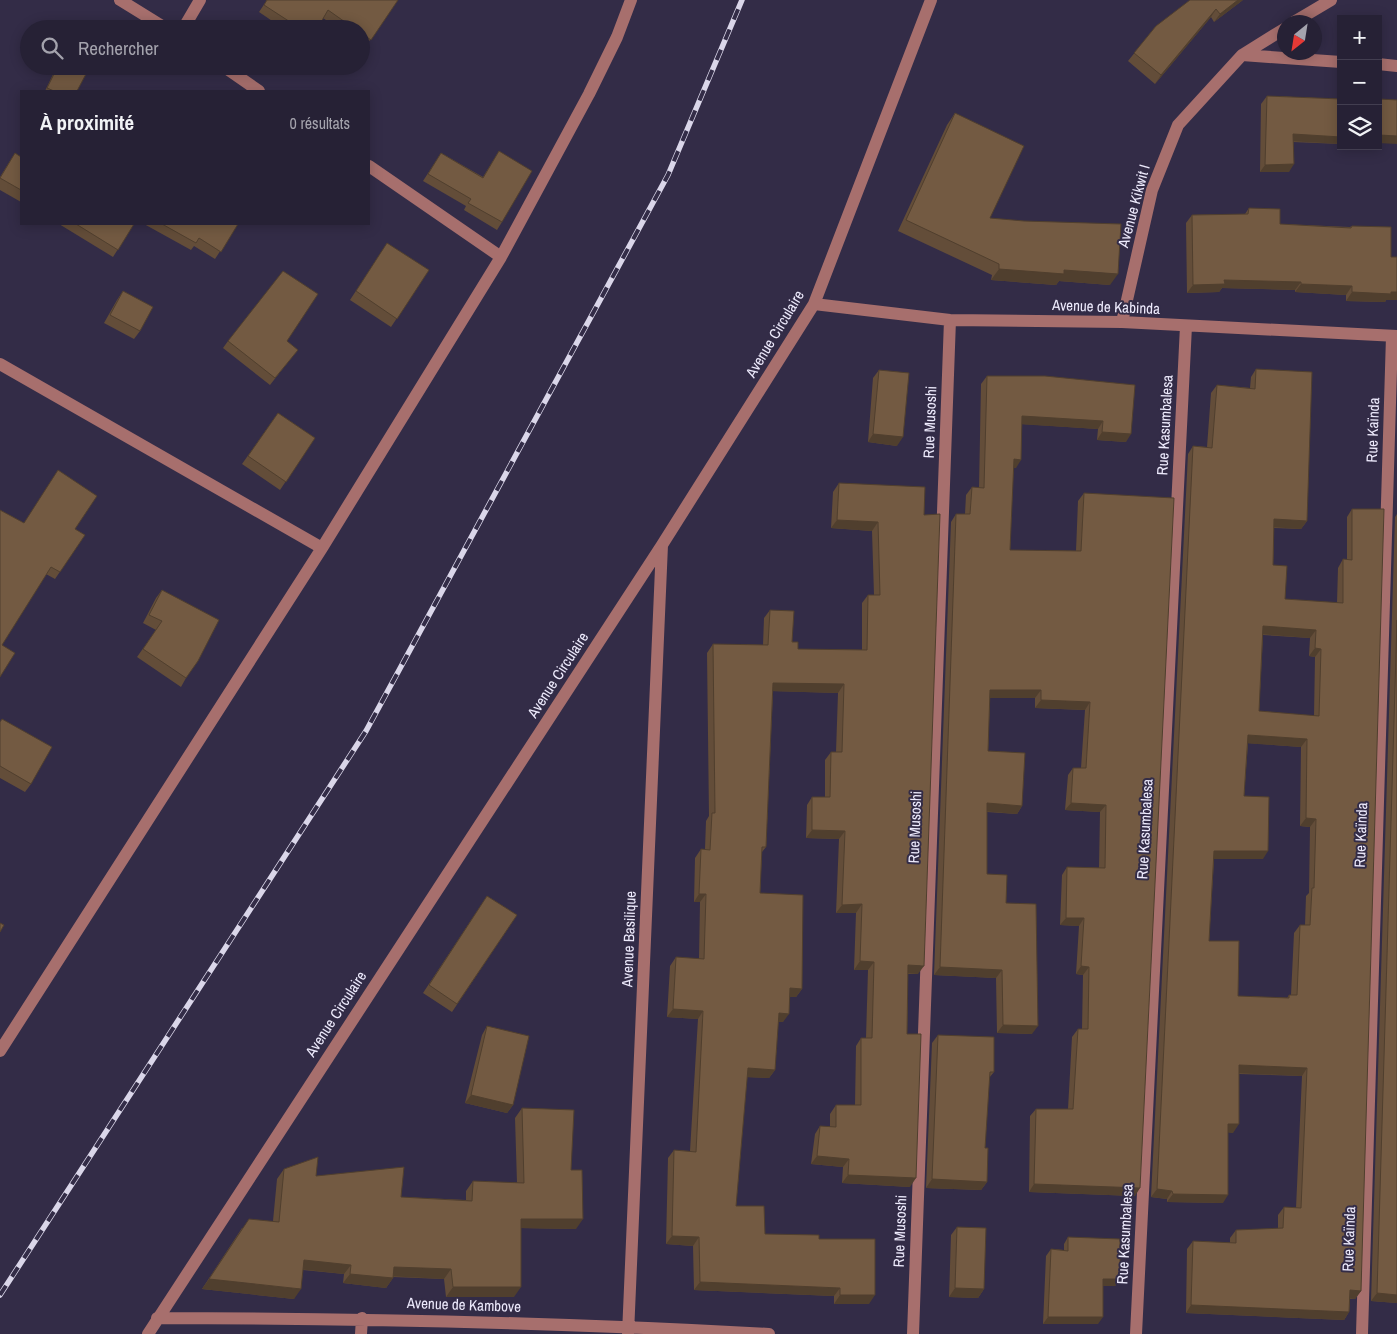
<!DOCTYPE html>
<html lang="fr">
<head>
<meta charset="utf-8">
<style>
	:root { --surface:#262135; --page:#322e41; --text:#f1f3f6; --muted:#a4a3ad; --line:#423e50 }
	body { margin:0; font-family:"Archivo Narrow",sans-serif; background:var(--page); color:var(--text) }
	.controls { position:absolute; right:15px; top:15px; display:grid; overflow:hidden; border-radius:0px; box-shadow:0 2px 12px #0003 }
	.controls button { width:45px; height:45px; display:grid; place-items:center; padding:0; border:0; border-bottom:1px solid var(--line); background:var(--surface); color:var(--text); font:25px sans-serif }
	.compass { position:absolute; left:1277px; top:15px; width:45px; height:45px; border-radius:50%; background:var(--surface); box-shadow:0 2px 12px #0003; rotate:210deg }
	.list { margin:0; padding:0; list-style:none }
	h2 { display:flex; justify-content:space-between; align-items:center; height:65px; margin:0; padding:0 20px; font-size:21px }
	h2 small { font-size:16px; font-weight:400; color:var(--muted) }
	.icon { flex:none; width:28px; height:28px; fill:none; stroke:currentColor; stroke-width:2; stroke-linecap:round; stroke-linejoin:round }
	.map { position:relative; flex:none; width:1397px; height:1334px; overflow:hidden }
	.search { position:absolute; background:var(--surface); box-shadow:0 2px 12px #0003; left:20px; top:20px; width:350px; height:55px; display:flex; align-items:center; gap:12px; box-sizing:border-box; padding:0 18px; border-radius:28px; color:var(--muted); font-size:19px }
	.panel { position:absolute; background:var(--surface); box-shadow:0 2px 12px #0003; left:20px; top:90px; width:350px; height:135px; border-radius:0px }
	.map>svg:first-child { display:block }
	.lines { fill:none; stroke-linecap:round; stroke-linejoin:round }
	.minor { stroke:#a76f6d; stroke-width:12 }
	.rail-casing { stroke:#dad6e9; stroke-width:5.5 }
	.rail { stroke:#332c47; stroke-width:4; stroke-dasharray:11; stroke-linecap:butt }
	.wall { fill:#634d39; fill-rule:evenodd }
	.shaded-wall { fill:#503f2e }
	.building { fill:#735a42; stroke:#503f2e; fill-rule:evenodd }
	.labels { text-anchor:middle; stroke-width:4; stroke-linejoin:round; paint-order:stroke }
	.street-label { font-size:15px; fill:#edeafc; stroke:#332c47 }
</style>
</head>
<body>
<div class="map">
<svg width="1397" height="1334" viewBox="0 0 1397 1334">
	<rect width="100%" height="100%" fill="#332c47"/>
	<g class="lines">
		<path class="minor" d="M 120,0 L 167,29
			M 1294,22 L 1331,0
			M 183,29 L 200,0
			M 1242,55 L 1341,62
			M 1378,64 L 1397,66
			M 223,66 L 259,91
			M 369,166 L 501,257
			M 814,304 L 950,320 L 1122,322 L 1397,336
			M 1122,322 L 1152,190 L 1178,125 L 1242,55 L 1284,29
			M 0,364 L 322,548
			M 0,1051 L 322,548 L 501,257 L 589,94 L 617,37 L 631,0
			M 157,1318 C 361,1318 565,1323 769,1334
			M 148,1334 L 662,545 L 814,304 L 931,0
			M 361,1334 L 362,1318
			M 628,1334 L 662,545
			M 913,1334 L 950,320
			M 1136,1334 L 1186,326
			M 1362,1334 L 1392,336"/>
		<g class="rail-casing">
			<path id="rail" d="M 0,1295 L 366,731 L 668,175 L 742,0"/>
		</g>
		<use href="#rail" class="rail"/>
	</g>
	<path class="wall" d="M 267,0 L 398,0 L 365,47 L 361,44 L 361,29 L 339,29 L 323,18 L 317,29 L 284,29 L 259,12 Z
		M 1243,0 L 1214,22 L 1211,17 L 1155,84 L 1128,61 L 1156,26 Z
		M 57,66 L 70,66 L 77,91 L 45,91 Z
		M 1267,96 L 1341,99 L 1341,144 L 1293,142 L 1289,172 L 1260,172 L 1261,104 Z
		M 955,113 L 990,218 L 1110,285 L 1059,281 L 1056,285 L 991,280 L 992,275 L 898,231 L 947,125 Z
		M 499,151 L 502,222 L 497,230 L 464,210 L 466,206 L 423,181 L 441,153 L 483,177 Z
		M 15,153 L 21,157 L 21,202 L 0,190 L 0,177 Z
		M 1249,208 L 1280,224 L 1350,227 L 1352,226 L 1386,300 L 1385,302 L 1346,301 L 1346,295 L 1295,292 L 1295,290 L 1222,288 L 1219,292 L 1187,293 L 1186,223 L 1192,215 L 1245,214 Z
		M 59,224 L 134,224 L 113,257 Z
		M 144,224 L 238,224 L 215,259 L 194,246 L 191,250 Z
		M 382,251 L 429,270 L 391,327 L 350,300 Z
		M 123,291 L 140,331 L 134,339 L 104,323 L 117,300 Z
		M 228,341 L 287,341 L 292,357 L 270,385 L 223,348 Z
		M 1256,369 L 1307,521 L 1301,529 L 1274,528 L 1273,565 L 1285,599 L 1337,603 L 1338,568 L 1343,559 L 1347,560 L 1347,517 L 1352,509 L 1361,1291 L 1355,1299 L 1350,1299 L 1349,1312 L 1344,1320 L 1186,1313 L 1187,1249 L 1193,1241 L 1230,1243 L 1230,1238 L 1236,1230 L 1278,1229 L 1278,1215 L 1284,1207 L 1296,1208 L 1302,1076 L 1239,1074 L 1233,1133 L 1228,1132 L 1223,1203 L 1167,1202 L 1167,1199 L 1151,1197 L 1188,454 L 1193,446 L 1207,447 L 1211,393 L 1217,385 L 1250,388 L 1251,377 ZM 1263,635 L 1310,638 L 1309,656 L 1315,657 L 1314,716 L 1259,711 ZM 1248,743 L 1301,747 L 1300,826 L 1310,827 L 1309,893 L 1306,896 L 1305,925 L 1300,925 L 1294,933 L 1291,995 L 1289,995 L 1287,998 L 1238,996 L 1209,941 L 1214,859 L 1263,859 L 1244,796 Z
		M 879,370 L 897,446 L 868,442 L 873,378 Z
		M 987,376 L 1135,385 L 1126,442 L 1097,440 L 1098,429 L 1022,424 L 1016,468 L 1013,467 L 1010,550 L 1076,551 L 1078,501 L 1084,493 L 1135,1196 L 1029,1192 L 1030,1116 L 1036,1109 L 1068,1109 L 1072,1037 L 1078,1029 L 1082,1029 L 1083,975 L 1076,974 L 1079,926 L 1060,925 L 1062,875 L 1067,867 L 1099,868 L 1100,812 L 1065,810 L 1068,775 L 1073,768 L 1081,768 L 1085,710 L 1035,708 L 1035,698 L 990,698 L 988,751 L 1022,806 L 1017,814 L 987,812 L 987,874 L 1006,903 L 1032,1034 L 997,1033 L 996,978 L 934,975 L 951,522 L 956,514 L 965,514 L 966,495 L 972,487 L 979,488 L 981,384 Z
		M 278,413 L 315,438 L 280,490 L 242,464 Z
		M 839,483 L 924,515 L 918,974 L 908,974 L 907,1034 L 910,1187 L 842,1183 L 843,1167 L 811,1164 L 815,1134 L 820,1126 L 830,1127 L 830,1114 L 836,1105 L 855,1105 L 856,1046 L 861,1038 L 866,1038 L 868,970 L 854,970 L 856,913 L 836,913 L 839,839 L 806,838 L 807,805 L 812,797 L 825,797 L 825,760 L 831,752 L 836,752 L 838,693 L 773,691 L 766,847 L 762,852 L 760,893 L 802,989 L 796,997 L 790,997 L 783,1022 L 778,1022 L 775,1070 L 769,1078 L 747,1077 L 736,1206 L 765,1234 L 819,1239 L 869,1304 L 834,1304 L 834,1296 L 694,1290 L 693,1246 L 666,1244 L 668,1158 L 674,1150 L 690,1151 L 698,1019 L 667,1017 L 670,966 L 676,957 L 699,959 L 700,902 L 694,902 L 695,858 L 701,849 L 705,849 L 706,821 L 709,816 L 707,653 L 713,644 L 763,645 L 764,618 L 770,610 L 798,649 L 862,650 L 862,603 L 868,595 L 874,595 L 872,531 L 831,528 L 833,492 Z
		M 0,510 L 24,523 L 75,529 L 85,535 L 55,579 L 46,574 L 2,645 Z
		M 1397,514 L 1397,1303 L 1371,1301 L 1395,517 Z
		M 162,590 L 186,678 L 181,687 L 137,657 L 156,630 L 143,623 L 156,598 Z
		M 0,721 L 31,784 L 25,792 L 0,778 Z
		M 487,896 L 517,915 L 452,1012 L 423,993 Z
		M 487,1026 L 513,1105 L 507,1113 L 465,1103 L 482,1035 Z
		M 938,1035 L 994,1072 L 989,1078 L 985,1148 L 987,1182 L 981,1190 L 926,1188 L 932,1043 Z
		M 522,1108 L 571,1170 L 576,1229 L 521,1228 L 514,1297 L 446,1297 L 444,1279 L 393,1277 L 393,1278 L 386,1288 L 343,1283 L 344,1274 L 303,1270 L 294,1299 L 202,1289 L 242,1228 L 273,1221 L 277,1179 L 284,1169 L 401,1197 L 466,1200 L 466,1191 L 473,1181 L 517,1183 L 515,1118 Z
		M 957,1227 L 984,1289 L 978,1298 L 949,1297 L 951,1235 Z
		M 1068,1237 L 1120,1279 L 1115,1286 L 1103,1286 L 1098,1324 L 1043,1324 L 1046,1256 L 1051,1249 L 1064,1250 L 1064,1244 Z"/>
	<path class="shaded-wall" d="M 1238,0 L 1243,0 L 1214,22 L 1220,14 Z
		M 1216,9 L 1211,17 L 1155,84 L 1161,75 Z
		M 1293,134 L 1341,137 L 1341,144 L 1288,141 Z
		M 1379,135 L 1397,136 L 1397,144 L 1378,143 L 1378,136 Z
		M 1294,164 L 1289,172 L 1260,172 L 1265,165 Z
		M 999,269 L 1064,270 L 1118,274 L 1110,285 L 1059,281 L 1056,285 L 991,280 Z
		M 1224,280 L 1301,282 L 1295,290 L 1222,288 L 1219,292 L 1187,293 L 1193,285 Z
		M 1301,284 L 1352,286 L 1346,295 L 1295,292 Z
		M 1352,292 L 1397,292 L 1397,300 L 1386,300 L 1385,302 L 1346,301 Z
		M 1022,416 L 1103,421 L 1098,429 L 1017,424 Z
		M 1102,432 L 1131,434 L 1126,442 L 1097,440 Z
		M 873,434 L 903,437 L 897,446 L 868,442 Z
		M 1014,459 L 1021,460 L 1016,468 L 1008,467 Z
		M 1274,519 L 1307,521 L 1301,529 L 1268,527 Z
		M 837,520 L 878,522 L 872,531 L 831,528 Z
		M 1263,626 L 1316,630 L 1310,638 L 1258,634 Z
		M 1315,648 L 1321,649 L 1315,657 L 1309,656 Z
		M 773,683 L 844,684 L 838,693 L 767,691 Z
		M 990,690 L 1041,690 L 1035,698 L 984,698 Z
		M 1041,700 L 1090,702 L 1085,710 L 1035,708 Z
		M 1248,735 L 1307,739 L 1301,747 L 1243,743 Z
		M 987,803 L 1022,806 L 1017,814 L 981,811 Z
		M 1071,803 L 1106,805 L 1100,812 L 1065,810 Z
		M 1306,818 L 1316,819 L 1310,827 L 1300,826 Z
		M 812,830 L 845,831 L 839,839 L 806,838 Z
		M 1214,851 L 1268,851 L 1263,859 L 1209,859 Z
		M 699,894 L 706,894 L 700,902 L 694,902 Z
		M 862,904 L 856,913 L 836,913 L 842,905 Z
		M 1066,918 L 1084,918 L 1079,926 L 1060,925 Z
		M 860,961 L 874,962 L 868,970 L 854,970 Z
		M 908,965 L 924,966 L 918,974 L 903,973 Z
		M 1081,966 L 1089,967 L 1083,975 L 1076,974 Z
		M 940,967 L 1002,970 L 996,978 L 934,975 Z
		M 790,988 L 802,989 L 796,997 L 784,997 Z
		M 673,1009 L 703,1011 L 698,1019 L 667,1017 Z
		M 779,1013 L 789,1014 L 783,1022 L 773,1022 Z
		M 1003,1025 L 1038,1026 L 1032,1034 L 997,1033 Z
		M 1239,1065 L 1307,1068 L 1302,1076 L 1233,1073 Z
		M 748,1068 L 775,1070 L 769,1078 L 742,1077 Z
		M 471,1095 L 513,1105 L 507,1113 L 465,1103 Z
		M 1228,1124 L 1239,1124 L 1233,1133 L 1222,1132 Z
		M 817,1156 L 849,1159 L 843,1167 L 811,1164 Z
		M 848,1175 L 916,1178 L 910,1187 L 842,1183 Z
		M 932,1179 L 987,1182 L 981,1190 L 926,1188 Z
		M 1034,1184 L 1140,1188 L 1135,1196 L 1029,1192 Z
		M 1157,1189 L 1172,1191 L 1167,1199 L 1151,1197 Z
		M 1173,1194 L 1228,1195 L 1223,1203 L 1167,1202 Z
		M 521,1219 L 583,1219 L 576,1229 L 514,1228 Z
		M 672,1236 L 699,1237 L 693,1246 L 666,1244 Z
		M 304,1260 L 351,1265 L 344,1274 L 298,1269 Z
		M 394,1267 L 451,1269 L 444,1279 L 387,1276 Z
		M 350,1274 L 393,1278 L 386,1288 L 343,1283 Z
		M 209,1279 L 301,1289 L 294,1299 L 202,1289 Z
		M 1103,1279 L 1120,1279 L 1115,1286 L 1098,1286 Z
		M 700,1282 L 840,1288 L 834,1296 L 694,1290 Z
		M 453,1287 L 521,1287 L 514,1297 L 446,1297 Z
		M 955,1288 L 984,1289 L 978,1298 L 949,1297 Z
		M 1350,1290 L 1361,1291 L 1355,1299 L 1344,1298 Z
		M 1377,1293 L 1397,1295 L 1397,1303 L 1371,1301 Z
		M 840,1295 L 875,1295 L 869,1304 L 834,1304 Z
		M 1191,1305 L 1349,1312 L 1344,1320 L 1186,1313 Z
		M 1048,1317 L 1103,1317 L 1098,1324 L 1043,1324 Z"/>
	<path class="building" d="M 267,0 L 398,0 L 371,40 L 361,33 L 361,29 L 355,29 L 328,10 L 317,29 L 301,29 L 264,5 Z
		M 1190,0 L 1238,0 L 1220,14 L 1216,9 L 1161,75 L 1134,53 L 1156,26 Z
		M 58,66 L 70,66 L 86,74 L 77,91 L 54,91 L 47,88 Z
		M 1267,96 L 1341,99 L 1341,137 L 1293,134 L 1294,164 L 1265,165 Z
		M 1380,99 L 1397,100 L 1397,136 L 1379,135 L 1378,139 L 1378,101 L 1380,101 Z
		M 955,113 L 1024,146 L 990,218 L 1024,221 L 1121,224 L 1118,274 L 1064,270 L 1064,274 L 999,269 L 999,264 L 906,220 Z
		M 499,151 L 532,171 L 502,222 L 468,203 L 471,199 L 428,174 L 441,153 L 483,178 Z
		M 15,153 L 21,157 L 21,190 L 0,178 Z
		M 1249,208 L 1280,209 L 1280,224 L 1351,228 L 1352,226 L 1391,227 L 1391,257 L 1397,257 L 1397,292 L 1391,292 L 1391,294 L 1352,292 L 1352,286 L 1301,284 L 1301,282 L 1224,280 L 1225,284 L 1193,285 L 1192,215 L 1248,214 Z
		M 76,224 L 134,224 L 118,250 Z
		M 162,224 L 238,224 L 221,252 L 199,238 L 196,243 Z
		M 387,243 L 429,270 L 397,319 L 356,291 Z
		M 283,271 L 318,294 L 287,341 L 298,350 L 275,378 L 228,341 Z
		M 123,291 L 153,307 L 140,331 L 110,315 Z
		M 1256,369 L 1312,372 L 1307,521 L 1274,519 L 1273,565 L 1287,566 L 1285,599 L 1343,603 L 1343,559 L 1352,560 L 1352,509 L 1384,509 L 1361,1291 L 1350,1290 L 1349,1312 L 1191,1305 L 1193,1241 L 1236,1243 L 1236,1230 L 1283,1228 L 1284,1207 L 1301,1208 L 1307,1068 L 1239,1065 L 1239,1124 L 1228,1124 L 1228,1195 L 1173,1194 L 1172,1191 L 1157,1189 L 1193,446 L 1212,448 L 1217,385 L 1255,389 ZM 1263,626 L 1316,630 L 1315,648 L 1321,649 L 1319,716 L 1259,711 ZM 1248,735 L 1307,739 L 1306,818 L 1316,819 L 1314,888 L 1312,888 L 1310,925 L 1300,925 L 1297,995 L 1289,995 L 1289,998 L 1238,996 L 1239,941 L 1209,941 L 1214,851 L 1268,851 L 1269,797 L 1244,796 Z
		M 879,370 L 909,373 L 903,437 L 873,434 Z
		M 987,376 L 1045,376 L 1135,385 L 1131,434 L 1102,432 L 1103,421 L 1022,416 L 1021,460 L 1014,459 L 1010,550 L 1081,551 L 1084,493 L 1174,498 L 1140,1188 L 1034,1184 L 1036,1109 L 1073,1109 L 1078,1029 L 1088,1029 L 1089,967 L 1081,966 L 1084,918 L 1066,918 L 1067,867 L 1105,868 L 1106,805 L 1071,803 L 1073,768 L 1086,768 L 1090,702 L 1041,700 L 1041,690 L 990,690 L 988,751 L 1025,753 L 1022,806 L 987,803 L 987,874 L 1007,875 L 1006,903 L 1036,904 L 1038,1026 L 1003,1025 L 1002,970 L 940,967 L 956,514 L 970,514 L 972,487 L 984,488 Z
		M 278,413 L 315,438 L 286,482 L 248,456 Z
		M 58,470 L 97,496 L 75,529 L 85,535 L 60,572 L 51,567 L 2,645 L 15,653 L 0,677 L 0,510 L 24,523 Z
		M 839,483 L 925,487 L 924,515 L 940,514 L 924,966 L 908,965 L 907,1034 L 921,1034 L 916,1178 L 848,1175 L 849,1159 L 817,1156 L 820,1126 L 836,1127 L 836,1105 L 861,1105 L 861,1038 L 872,1038 L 874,962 L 860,961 L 862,904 L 842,905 L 845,831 L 812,830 L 812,797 L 830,797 L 831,752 L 842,752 L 844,684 L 773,683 L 766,847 L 762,847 L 760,893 L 803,895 L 802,989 L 790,988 L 789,1014 L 779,1013 L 775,1070 L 748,1068 L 736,1206 L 764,1206 L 765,1234 L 819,1235 L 819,1239 L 875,1239 L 875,1295 L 840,1295 L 840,1288 L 700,1282 L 699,1237 L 672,1236 L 674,1150 L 696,1152 L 703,1011 L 673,1009 L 676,957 L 704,959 L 706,894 L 699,894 L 701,849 L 710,850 L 712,813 L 715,813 L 713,644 L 768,645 L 770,610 L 794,611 L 792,642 L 798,642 L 798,649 L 867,650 L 868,595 L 880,595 L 878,522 L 837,520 Z
		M 162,590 L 219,620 L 198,661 L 186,678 L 143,649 L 162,621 L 149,615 Z
		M 1397,620 L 1397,1295 L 1377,1293 Z
		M 2,719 L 52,747 L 31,784 L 0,766 L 0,722 Z
		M 487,896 L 517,915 L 457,1004 L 429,985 Z
		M 0,923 L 4,925 L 0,932 Z
		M 487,1026 L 529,1036 L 513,1105 L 471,1095 Z
		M 938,1035 L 994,1037 L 994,1072 L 990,1072 L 985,1148 L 988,1148 L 987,1182 L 932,1179 Z
		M 522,1108 L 574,1110 L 571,1170 L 582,1170 L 583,1219 L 521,1219 L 521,1287 L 453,1287 L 451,1269 L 394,1267 L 393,1278 L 350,1274 L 351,1265 L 304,1260 L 301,1289 L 209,1279 L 249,1219 L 279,1222 L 284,1169 L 318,1157 L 316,1176 L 404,1167 L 401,1197 L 472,1201 L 473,1181 L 524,1183 Z
		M 957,1227 L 986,1228 L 984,1289 L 955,1288 Z
		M 1068,1237 L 1120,1239 L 1120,1279 L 1103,1279 L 1103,1317 L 1048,1317 L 1051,1249 L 1068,1251 Z"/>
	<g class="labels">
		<g class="street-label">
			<text transform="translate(1134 206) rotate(-75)" y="5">Avenue Kikwit I</text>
			<text transform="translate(1106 307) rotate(2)" y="5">Avenue de Kabinda</text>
			<text transform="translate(775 334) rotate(-59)" y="5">Avenue Circulaire</text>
			<text transform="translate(930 422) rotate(-88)" y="5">Rue Musoshi</text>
			<text transform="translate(1165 425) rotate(-87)" y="5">Rue Kasumbalesa</text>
			<text transform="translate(1373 430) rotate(-88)" y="5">Rue Kaïnda</text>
			<text transform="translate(558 675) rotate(-57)" y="5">Avenue Circulaire</text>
			<text transform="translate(915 827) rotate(-88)" y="5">Rue Musoshi</text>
			<text transform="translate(1145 829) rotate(-87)" y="5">Rue Kasumbalesa</text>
			<text transform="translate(1361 835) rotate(-88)" y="5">Rue Kaïnda</text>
			<text transform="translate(629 939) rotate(-88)" y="5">Avenue Basilique</text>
			<text transform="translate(336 1014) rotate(-57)" y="5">Avenue Circulaire</text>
			<text transform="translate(900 1231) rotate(-88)" y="5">Rue Musoshi</text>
			<text transform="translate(1125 1234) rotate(-87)" y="5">Rue Kasumbalesa</text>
			<text transform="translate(1349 1239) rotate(-88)" y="5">Rue Kaïnda</text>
			<text transform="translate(464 1305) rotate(2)" y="5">Avenue de Kambove</text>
		</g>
	</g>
</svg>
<div class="controls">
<button>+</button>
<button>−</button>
<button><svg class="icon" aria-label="layers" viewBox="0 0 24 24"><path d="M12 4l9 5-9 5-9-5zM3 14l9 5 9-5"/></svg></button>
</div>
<svg class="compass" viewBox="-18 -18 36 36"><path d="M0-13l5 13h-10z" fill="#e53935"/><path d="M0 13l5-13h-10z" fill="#a4a3ad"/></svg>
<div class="search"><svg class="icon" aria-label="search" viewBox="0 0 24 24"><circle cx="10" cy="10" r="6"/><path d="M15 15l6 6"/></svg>Rechercher</div>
<section class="panel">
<h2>À proximité<small>0 résultats</small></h2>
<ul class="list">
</ul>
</section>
</div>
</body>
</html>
